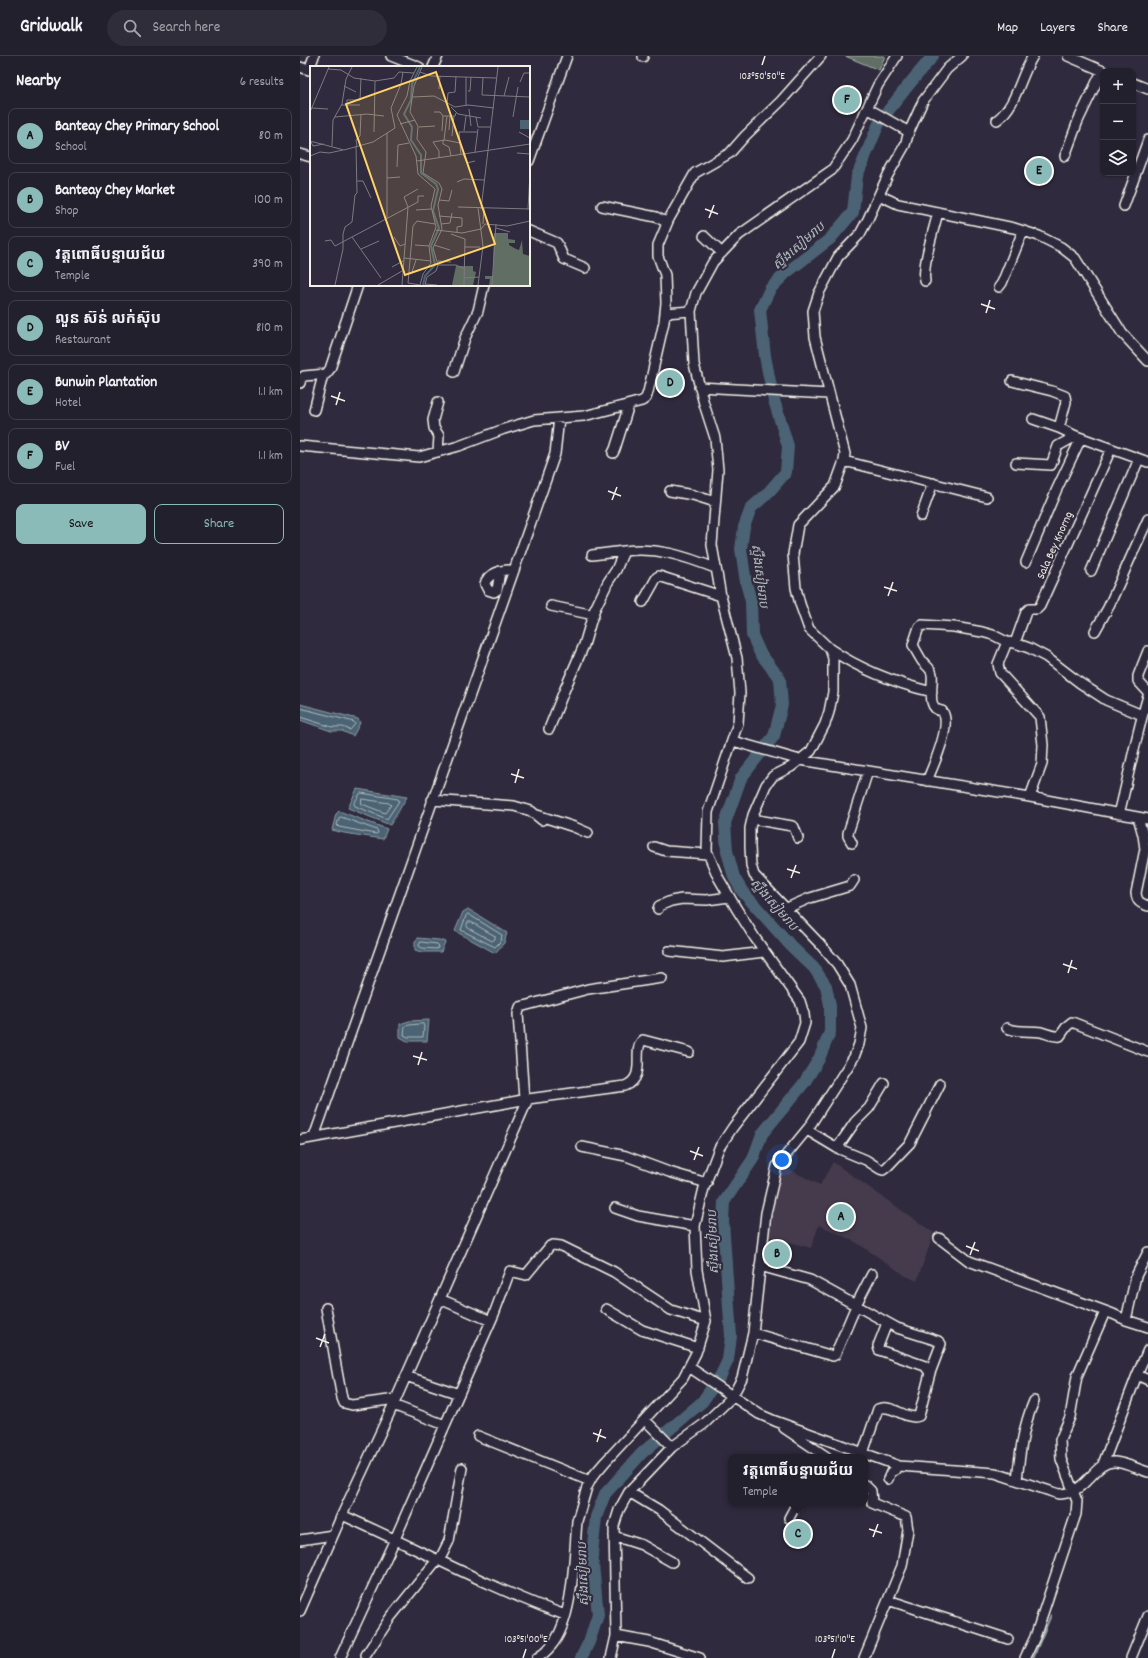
<!DOCTYPE html>
<html lang="en">
<head>
<meta charset="utf-8">
<style>
	:root { --surface:#23202e; --page:#2f2d3a; --text:#f1f3f6; --muted:#a3a3aa; --line:#403e4a; --accent:#8bbbb9 }
	body { margin:0; font-family:Dekko,"Noto Sans Khmer",sans-serif; background:var(--page); color:var(--text) }
	.controls { position:absolute; right:12px; top:12px; display:grid; overflow:hidden; border-radius:8px; box-shadow:0 1px 3px #0004 }
	.controls button { width:36px; height:36px; display:grid; place-items:center; padding:0; border:0; border-bottom:1px solid var(--line); background:var(--surface); color:var(--text); font:20px sans-serif }
	.you { position:absolute; left:482px; top:1104px; width:14px; height:14px; margin:-10px; border:3px solid #fff; border-radius:50%; background:#1a73e8; box-shadow:0 0 0 6px #1a73e833 }
	.badge { display:grid; place-items:center; width:26px; height:26px; border-radius:50%; background:var(--accent); color:#111; font-size:13px; font-weight:700 }
	.pin { position:absolute; translate:-50% -50%; border:2px solid #fff; box-shadow:0 1px 4px #0006 }
	.popup { position:absolute; left:428px; top:1398px; width:140px; height:52px; box-sizing:border-box; display:grid; place-content:center; border-radius:8px; background:var(--surface); filter:drop-shadow(0 1px 3px #0005); font-size:13px; white-space:nowrap; color:var(--muted) }
	.popup b { font-size:15px; color:var(--text) }
	.popup::after { content:''; position:absolute; left:50%; top:100%; margin-left:-8px; border:8px solid transparent; border-top-color:var(--surface) }
	.list { margin:0; padding:0; list-style:none }
	h2 { display:flex; justify-content:space-between; align-items:center; height:52px; margin:0; padding:0 16px; font-size:17px }
	h2 small { font-size:13px; font-weight:400; color:var(--muted) }
	.list li { display:grid; grid-template-columns:26px 1fr auto; gap:12px; align-items:center; box-sizing:border-box; height:56px; margin:0 8px 8px; padding:0 8px; border:1px solid var(--line); border-radius:8px }
	.list b { display:block; font-size:15px; white-space:nowrap }
	.list p { margin:0; font-size:13px; white-space:nowrap; color:var(--muted) }
	.list em { font-size:13px; font-style:normal; color:var(--muted) }
	.actions { display:flex; gap:8px; padding:12px 16px }
	.actions a { flex:1; padding:9px 0; border:1px solid var(--accent); border-radius:8px; text-align:center; font-size:14px; color:var(--accent) }
	.actions .main { background:var(--accent); color:#111 }
	.icon { flex:none; width:22px; height:22px; fill:none; stroke:currentColor; stroke-width:2; stroke-linecap:round; stroke-linejoin:round }
	.map { position:relative; flex:none; width:848px; height:1602px; overflow:hidden }
	header { display:flex; align-items:center; gap:24px; box-sizing:border-box; height:56px; padding:0 20px; background:var(--surface); border-bottom:1px solid var(--line) }
	header strong { font-size:19px }
	nav { display:flex; gap:22px; margin-inline-start:auto; font-size:14px }
	.search { width:280px; height:36px; background:var(--page); display:flex; align-items:center; gap:10px; box-sizing:border-box; padding:0 14px; border-radius:22px; color:var(--muted); font-size:15px }
	main { display:flex }
	aside { flex:1; background:var(--surface) }
	.map>svg:first-child { display:block }
	.built { fill:#453a4e }
	.green { fill:#606e64; stroke:#aab0a6 }
	.water { fill:#4b6474; stroke:#8f9ca2 }
	.lines { fill:none; stroke-linecap:round; stroke-linejoin:round }
	.shore { stroke:#b0b9ba; stroke-width:1 }
	.stream { stroke:#8f9ca2; stroke-width:2 }
	.river { stroke:#4b6474; stroke-width:12 }
	.minor-casing { stroke:#f4f1e8; stroke-width:12 }
	.minor { stroke:#2f2a3d; stroke-width:9 }
	.ticks { fill:none; stroke:#f4f1e8; stroke-width:1.5 }
	.labels { text-anchor:middle; stroke-width:4; stroke-linejoin:round; paint-order:stroke }
	.street-label { font-size:12px; fill:#f4f1e8; stroke:#2f2a3d }
	.water-label { font-size:13px; font-style:italic; fill:#b0b9ba; stroke:#2f2a3d }
	.inset-river { fill:none; stroke:#4b6474; stroke-width:2 }
	.inset-road { fill:none; stroke:#7e7a81; stroke-width:1 }
	.view { fill:#ffd166; fill-opacity:0.15; stroke:#ffd166; stroke-width:2 }
	.inset-edge { fill:none; stroke:#f4f1e8; stroke-width:2 }
	.ticks-label { font-size:10px; text-anchor:middle; fill:#f4f1e8; stroke:#2f2a3d; stroke-width:4; stroke-linejoin:round; paint-order:stroke }
</style>
</head>
<body>
<header>
<strong>Gridwalk</strong>
<div class="search"><svg class="icon" aria-label="search" viewBox="0 0 24 24"><circle cx="10" cy="10" r="6"/><path d="M15 15l6 6"/></svg>Search here</div>
<nav><a>Map</a><a>Layers</a><a>Share</a></nav>
</header>
<main>
<aside>
<h2>Nearby<small>6 results</small></h2>
<ul class="list">
<li><span class="badge">A</span><div><b>Banteay Chey Primary School</b><p>School</p></div><em>80 m</em></li>
<li><span class="badge">B</span><div><b>Banteay Chey Market</b><p>Shop</p></div><em>100 m</em></li>
<li><span class="badge">C</span><div><b>វត្តពោធិ៍បន្ទាយជ័យ</b><p>Temple</p></div><em>390 m</em></li>
<li><span class="badge">D</span><div><b>លួន ស៊ន់ លក់ស៊ុប</b><p>Restaurant</p></div><em>810 m</em></li>
<li><span class="badge">E</span><div><b>Bunwin Plantation</b><p>Hotel</p></div><em>1.1 km</em></li>
<li><span class="badge">F</span><div><b>BV</b><p>Fuel</p></div><em>1.1 km</em></li>
</ul>
<div class="actions"><a class="main">Save</a><a>Share</a></div>
</aside>
<div class="map">
<svg width="848" height="1602" viewBox="0 0 848 1602">
	<rect width="100%" height="100%" fill="#2f2a3d"/>
	<filter id="ink" filterUnits="userSpaceOnUse"><feTurbulence type="fractalNoise" baseFrequency=".025" numOctaves="2"/><feDisplacementMap in="SourceGraphic" scale="8" xChannelSelector="R" yChannelSelector="G"/><feConvolveMatrix kernelMatrix="1 2 1 2 8 2 1 2 1" color-interpolation-filters="sRGB"/></filter>
	<g filter="url(#ink)">
		<path class="built" d="M 533,1106 L 634,1177 L 617,1225 L 606,1220 L 554,1185 L 519,1169 L 511,1192 L 468,1180 L 469,1154 L 475,1127 L 483,1110 L 520,1129 Z"/>
		<path class="green" d="M 545,0 L 585,0 L 579,14 Z"/>
		<path class="water" d="M 0,648 L 58,663 L 60,667 L 53,680 L 42,675 L 31,675 L 0,664 Z
			M 57,733 L 107,741 L 90,769 L 48,752 Z
			M 39,755 L 87,773 L 83,783 L 44,777 L 32,774 L 36,758 Z
			M 168,853 L 207,877 L 204,887 L 195,897 L 155,875 L 163,856 Z
			M 118,882 L 139,884 L 145,886 L 141,896 L 121,896 L 115,894 L 115,885 Z
			M 129,964 L 127,985 L 107,985 L 100,981 L 100,968 L 109,965 Z"/>
		<g class="lines">
			<path class="shore" d="M 0,652 L 54,666 L 55,668 L 50,674 L 43,671 L 32,671 L 0,661
				M 61,737 L 98,743 L 99,745 L 87,763 L 55,750 L 54,748 Z
				M 62,743 L 89,747 L 91,749 L 85,757 L 62,748 Z
				M 41,761 L 77,774 L 78,777 L 76,778 L 39,771 L 37,769 L 39,762 Z
				M 168,858 L 202,879 L 201,885 L 195,891 L 161,874 L 166,860 Z
				M 168,866 L 171,866 L 195,880 L 195,883 L 192,885 L 168,872 L 167,870 Z
				M 121,886 L 137,888 L 139,890 L 137,893 L 122,892 L 119,890 Z
				M 123,968 L 124,970 L 123,981 L 108,981 L 104,979 L 105,970 L 110,969 Z"/>
			<path class="stream" d="M 733,1602 L 751,1559"/>
			<path class="river" d="M 281,1602 L 289,1586 L 298,1559 L 292,1498 L 296,1461 L 305,1438 L 342,1397 L 402,1346 L 421,1319 L 428,1304 L 431,1280 L 423,1165 L 424,1146 L 453,1103 L 462,1078 L 504,1027 L 519,1003 L 530,976 L 530,949 L 526,930 L 514,912 L 491,890 L 442,835 L 434,821 L 427,795 L 425,767 L 441,722 L 474,680 L 482,649 L 480,623 L 460,597 L 452,579 L 451,545 L 446,527 L 441,493 L 444,471 L 451,452 L 467,438 L 486,416 L 488,390 L 473,341 L 465,300 L 460,254 L 470,233 L 486,217 L 530,183 L 553,156 L 557,120 L 580,65 L 611,26 L 633,0"/>
			<g class="minor-casing">
				<path id="minor" d="M 91,0 L 119,11
					M 768,0 L 803,15
					M 343,1 L 343,0
					M 0,11 L 9,14 L 14,0
					M 133,11 L 138,0
					M 833,27 L 848,33
					M 567,52 L 609,76
					M 697,64 C 717,49 720,20 733,0
					M 0,98 L 11,101
					M 765,100 L 778,65 L 802,15
					M 229,105 L 267,0
					M 579,139 L 598,148 L 714,172 L 739,180 L 761,191 L 775,202 L 822,277 L 848,305
					M 302,150 L 356,161 L 364,165 L 366,169
					M 824,150 L 848,84
					M 229,175 L 257,187 L 264,203 L 285,212
					M 404,180 L 422,197
					M 625,225 C 622,208 634,174 638,156
					M 699,231 L 702,227 L 723,175
					M 365,257 L 391,255
					M 154,316 L 165,282 L 178,255 L 184,229
					M 712,325 L 752,335 L 765,340 L 766,346 L 759,372 L 776,380 L 848,406
					M 0,327 L 1,323 L 4,320 L 26,318 L 30,313 L 58,229
					M 399,331 L 529,338
					M 14,354 L 23,319
					M 733,363 L 759,372
					M 0,390 L 119,401 L 159,390 L 204,373 L 234,364 L 284,360 L 342,345 L 346,342 L 348,336 L 364,266 L 366,247 L 365,219 L 358,200 L 358,189 L 369,163 L 395,117 L 430,97 L 445,80 L 481,45 L 521,0
					M 138,396 L 139,380 L 134,372 L 133,364 L 138,346
					M 313,397 L 315,393 L 329,349
					M 544,405 L 687,441
					M 716,407 L 751,409 L 758,390 L 776,380
					M 370,435 L 393,439 L 415,446
					M 621,460 L 633,427
					M 292,499 L 324,495
					M 726,506 L 756,435 L 781,382
					M 200,515 L 197,534 L 194,536 L 188,534 L 185,528 C 187,518 204,512 213,515
					M 791,515 L 839,403
					M 343,546 L 357,521 L 359,520 L 421,540
					M 251,550 L 294,559
					M 795,575 L 808,552 L 848,463
					M 707,586 L 698,608 L 700,617 L 740,661 L 743,689 L 742,708 L 730,741
					M 715,587 L 726,556 L 729,553 L 737,553 L 740,550 L 811,393
					M 530,593 C 561,614 595,627 632,636
					M 848,595 L 838,620 L 838,625 L 848,636
					M 249,673 L 264,635 L 284,589 L 294,555 L 308,526 L 316,514 L 324,495 C 358,491 384,500 415,512
					M 433,685 L 500,704 L 730,741 L 848,763
					M 627,725 C 633,710 653,668 642,655 C 625,653 634,630 632,618 C 631,612 626,610 622,605 C 619,600 616,595 613,589 L 619,571 L 622,569 L 654,571 L 682,576 L 693,579 L 707,586 L 715,587 L 729,592 L 746,601 L 780,627 L 806,644 L 842,659
					M 132,744 L 214,750 L 231,755 L 242,764
					M 819,758 C 829,719 836,679 848,640
					M 237,759 L 274,771 L 288,777
					M 838,761 L 843,779 L 845,793 L 836,837 C 837,846 840,847 848,850
					M 452,763 L 492,770 L 494,771 L 498,782
					M 552,787 L 548,780 L 548,777 L 568,715
					M 354,791 L 366,795 L 408,798
					M 487,852 L 510,842 L 550,830 L 554,824
					M 358,853 L 359,850 L 371,845 L 382,843 L 407,844 L 429,841
					M 369,895 L 423,901 L 464,896
					M 707,972 C 717,977 730,974 741,976 C 748,978 753,981 760,980 L 767,970 L 772,966 L 848,996
					M 224,1043 L 218,958 L 220,951 L 288,933 L 362,922
					M 507,1074 L 537,1092 L 566,1104 L 580,1113 L 583,1114 L 587,1111 L 610,1087 L 640,1028
					M 14,1081 L 255,398 L 259,362
					M 0,1084 L 228,1043 L 325,1030 C 348,1021 331,993 343,984 L 389,996
					M 282,1091 L 326,1100 L 369,1116 L 407,1127
					M 537,1092 L 555,1066 L 569,1052 L 584,1027
					M 315,1152 L 338,1160 L 395,1170
					M 639,1182 L 669,1205 L 813,1258 L 826,1264 L 848,1271
					M 460,1210 L 510,1224 L 597,1272 L 638,1285 L 641,1288 L 630,1317 L 619,1360 C 606,1365 592,1347 578,1353 L 563,1397
					M 140,1243 L 191,1265
					M 26,1252 L 37,1315 L 42,1342 L 44,1347 L 52,1349 L 96,1343
					M 306,1253 L 342,1274 L 398,1292
					M 826,1264 L 836,1220 L 848,1196
					M 587,1267 L 578,1290 L 579,1294 L 625,1310 L 630,1317
					M 453,1277 L 533,1300 L 535,1299 L 558,1245 L 572,1218
					M 389,1311 L 459,1358 L 475,1365 L 599,1410 L 695,1417 L 759,1438 C 788,1438 793,1405 815,1406 C 825,1407 838,1413 848,1416
					M 837,1319 L 848,1324
					M 106,1320 L 159,1338
					M 93,1349 L 145,1369
					M 345,1364 L 372,1391
					M 484,1372 L 527,1401
					M 178,1380 L 290,1425
					M 803,1408 L 837,1319 L 848,1294
					M 588,1423 L 591,1416 L 595,1414 L 597,1409
					M 717,1424 C 720,1397 723,1370 734,1345
					M 329,1436 L 359,1454 L 448,1522
					M 42,1459 C 116,1492 188,1531 265,1559
					M 489,1462 L 497,1447
					M 314,1480 L 342,1489 L 372,1506
					M 0,1484 L 33,1479
					M 139,1505 L 149,1485 L 162,1412
					M 588,1544 L 708,1583
					M 0,1555 L 42,1459 L 96,1343 L 228,1043
					M 316,1580 L 349,1586 L 400,1602
					M 66,1599 L 90,1562 L 137,1504
					M 40,1602 L 95,1483 L 194,1258 L 210,1215 L 226,1219 L 250,1190 L 253,1189 L 261,1190 L 314,1216 L 371,1254 L 406,1265
					M 237,1602 C 242,1599 247,1595 251,1590 C 274,1564 274,1498 277,1465 L 287,1431 L 293,1420 L 305,1406 L 383,1322 L 396,1297 L 406,1265 L 397,1214 L 395,1170 L 404,1132 L 419,1092 L 433,1071 L 499,986 L 505,967 L 504,958 L 500,945 L 455,882 L 436,852 L 418,821 L 407,795 L 408,756 L 438,667 L 440,637 L 437,602 L 421,540 L 412,489 L 418,414 L 415,382 L 404,348 L 394,308 L 391,255 L 396,237 L 413,206 L 439,179 L 532,114 L 552,84 L 578,29 L 597,0
					M 311,1602 L 316,1580 L 314,1470 L 319,1454 L 329,1436 L 372,1391 L 404,1368 L 432,1341 L 442,1322 L 453,1277 L 466,1157 L 477,1110 L 509,1071 L 554,1001 L 559,988 L 562,972 L 550,929 L 537,908 L 519,887 L 454,819 L 451,809 L 450,791 L 450,772 L 453,759 L 466,729 L 473,720 L 491,711 L 511,695 L 525,668 L 529,656 L 533,636 L 533,602 L 530,593 L 509,573 L 500,548 L 496,532 L 493,498 L 498,469 L 535,430 L 544,405 L 545,398 L 515,281 L 513,255 L 519,237 L 538,201 L 560,178 L 568,163 L 588,119 L 605,89 L 609,76 L 623,45 L 647,13 L 662,0
					M 564,1602 L 602,1510 L 608,1474 L 606,1461 L 572,1447 L 571,1435 L 565,1429
					M 725,1602 L 735,1581 L 776,1458 L 777,1445 L 761,1403 L 760,1384 L 770,1361 L 777,1320 L 805,1256
					M 831,1602 L 848,1560"/>
			</g>
			<use href="#minor" class="minor"/>
		</g>
	</g>
	<path class="ticks" d="M 462,9 L 465,0M 405,153 L 418,158M 409,162 L 414,149M 681,248 L 695,253M 686,257 L 690,244M 31,340 L 45,345M 36,349 L 40,336M 308,435 L 321,440M 312,444 L 317,431M 584,531 L 597,535M 588,540 L 593,526M 211,718 L 224,722M 215,727 L 219,713M 487,813 L 500,817M 491,822 L 496,809M 763,908 L 777,913M 768,917 L 772,904M 113,1000 L 127,1004M 118,1009 L 122,996M 390,1095 L 403,1100M 394,1104 L 399,1091M 666,1190 L 679,1195M 670,1199 L 675,1186M 16,1282 L 29,1287M 20,1291 L 25,1278M 293,1377 L 306,1382M 297,1386 L 301,1373M 569,1473 L 582,1477M 573,1481 L 578,1468M 223,1602 L 226,1593M 532,1602 L 535,1593"/>
	<g class="labels">
		<g class="street-label">
			<text transform="translate(754 489) rotate(-66)" y="4">Sala Bey Knorng</text>
		</g>
		<g class="water-label">
			<text transform="translate(498 189) rotate(-41)" y="5">ស្ទឹងសៀមរាប</text>
			<text transform="translate(461 520) rotate(83)" y="5">ស្ទឹងសៀមរាប</text>
			<text transform="translate(475 848) rotate(49)" y="5">ស្ទឹងសៀមរាប</text>
			<text transform="translate(412 1186) rotate(-92)" y="5">ស្ទឹងសៀមរាប</text>
			<text transform="translate(282 1518) rotate(-92)" y="5">ស្ទឹងសៀមរាប</text>
		</g>
	</g>
	<g transform="translate(10 10)">
		<rect width="220" height="220" fill="#2f2a3d"/>
		<path d="M 184,167 L 198,167 L 198,173 L 205,174 L 205,177 L 199,177 L 199,179 L 206,183 L 209,184 L 212,174 L 213,188 L 220,190 L 220,219 L 179,219 L 180,213 L 175,213 L 175,210 L 183,210 ZM 146,200 L 163,200 L 163,205 L 166,206 L 163,219 L 142,219 Z" fill="#606e64"/>
		<path d="M 210,54 L 220,54 L 220,63 L 210,63 Z" fill="#4b6474"/>
		<path class="inset-river" d="M 110,1 L 102,18 L 101,34 L 94,48 L 102,61 L 101,74 L 111,89 L 111,107 L 126,118 L 128,123 L 123,145 L 129,162 L 121,180 L 125,199 L 115,210 L 113,219"/>
		<path class="inset-road" d="M 107,1 L 100,15 L 97,30 L 87,49 L 106,90 L 108,108 L 125,123 L 121,140 L 126,161 L 119,180 L 121,197 L 113,208 L 110,219M 112,1 L 104,20 L 100,46 L 108,60 L 107,73 L 116,86 L 113,107 L 129,117 L 132,123 L 128,139 L 132,163 L 123,182 L 128,199 L 126,205 L 117,211 L 115,219M 18,3 L 31,4 L 44,12 L 65,15 L 84,12 L 89,6 L 104,7M 110,6 L 121,10 L 186,12M 173,11 L 172,29 L 220,31M 210,16 L 214,7 L 220,7M 34,20 L 46,26M 129,23 L 130,10M 158,25 L 160,25 L 161,11M 194,30 L 199,11M 103,31 L 124,30 L 145,41 L 158,39 L 184,42M 31,39 L 37,39 L 37,34 L 50,34 L 51,12M 37,39 L 50,39M 137,39 L 138,27 L 145,26 L 146,10M 156,40 L 156,11M 141,41 L 148,48 L 171,52M 2,42 L 18,43M 159,43 L 161,60M 0,46 L 19,1M 124,46 L 130,46 L 133,50 L 145,50 L 146,47M 25,51 L 57,48 L 74,50M 166,51 L 168,61 L 180,61M 203,51 L 208,21M 90,58 L 105,54M 109,61 L 125,60M 139,64 L 140,50M 132,65 L 133,50M 154,65 L 156,50M 64,66 L 65,15M 209,66 L 220,72M 77,67 L 77,152M 142,70 L 144,50M 133,74 L 133,78 L 139,81 L 141,90M 134,74 L 137,50M 0,75 L 34,84 L 63,76 L 85,62 L 81,42 L 91,18 L 93,6M 1,76 L 3,80 L 14,78M 22,80 L 23,54 L 32,38 L 36,13 L 42,1M 47,80 L 46,74 L 50,70 L 51,48M 165,86 L 168,63M 207,87 L 220,88M 153,88 L 157,97 L 165,95M 151,89 L 149,66 L 167,66M 0,90 L 10,86 L 19,87 L 33,84M 129,92 L 129,85 L 123,76 L 135,74 L 150,77M 107,95 L 220,78M 87,101 L 88,79 L 99,77M 77,112 L 90,111M 47,115 L 53,115 L 61,132M 147,116 L 154,113 L 174,114M 129,134 L 139,135 L 142,124M 98,141 L 94,131 L 108,123M 148,141 L 220,143M 171,143 L 188,1M 218,143 L 220,107M 106,144 L 121,143M 129,150 L 152,152 L 152,160 L 147,161 L 147,166M 131,158 L 140,157 L 142,147M 173,158 L 174,142M 186,162 L 200,166M 126,164 L 152,167 L 171,163 L 175,158 L 197,160 L 220,155M 141,168 L 155,173 L 154,219M 42,171 L 71,212M 84,171 L 90,180 L 95,178M 15,175 L 21,174 L 25,180 L 108,136 L 108,130 L 114,130M 105,179 L 119,180M 124,179 L 140,184M 155,181 L 170,181M 51,183 L 69,175M 94,192 L 121,195M 128,195 L 141,196M 128,199 L 146,199 L 155,203M 82,201 L 93,195M 102,206 L 106,194M 154,212 L 169,211M 115,218 L 127,219M 25,219 L 33,183 L 33,168 L 35,161 L 42,156 L 45,129 L 47,127 L 46,80M 68,219 L 92,205M 92,219 L 98,141M 110,219 L 98,217 L 103,160 L 107,155 L 125,158M 168,219 L 173,180 L 168,142M 182,219 L 186,158"/>
		<path class="view" d="M 126,6 L 185,178 L 95,209 L 36,38 Z"/>
		<rect width="220" height="220" class="inset-edge"/>
	</g>
	<g class="ticks-label">
		<text x="462" y="23">103°50'50"E</text>
		<text x="226" y="1586">103°51'00"E</text>
		<text x="535" y="1586">103°51'10"E</text>
	</g>
</svg>
<div class="controls">
<button>+</button>
<button>−</button>
<button><svg class="icon" aria-label="layers" viewBox="0 0 24 24"><path d="M12 4l9 5-9 5-9-5zM3 14l9 5 9-5"/></svg></button>
</div>
<div class="you"></div>
<div class="pin badge" style="left:541px;top:1161px">A</div>
<div class="pin badge" style="left:477px;top:1198px">B</div>
<div class="pin badge" style="left:498px;top:1478px">C</div>
<div class="popup"><b>វត្តពោធិ៍បន្ទាយជ័យ</b>Temple</div>
<div class="pin badge" style="left:370px;top:327px">D</div>
<div class="pin badge" style="left:739px;top:115px">E</div>
<div class="pin badge" style="left:547px;top:44px">F</div>
</div>
</main>
</body>
</html>
